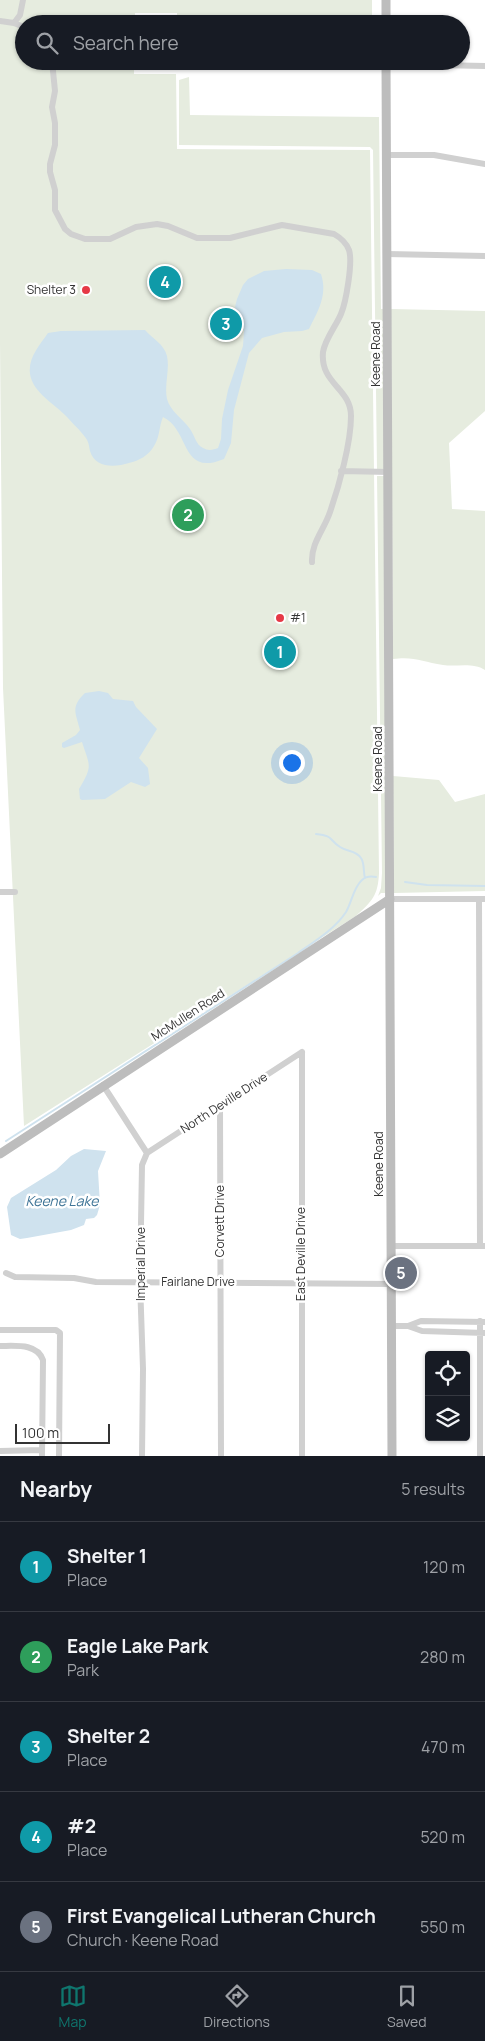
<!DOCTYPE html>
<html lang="en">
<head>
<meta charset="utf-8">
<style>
	:root { --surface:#171b24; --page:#242831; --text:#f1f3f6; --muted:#9ea1a6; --line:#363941; --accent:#0f766e }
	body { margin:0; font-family:Manrope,sans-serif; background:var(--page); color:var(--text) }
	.controls { position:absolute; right:15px; bottom:15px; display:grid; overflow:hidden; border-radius:5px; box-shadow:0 1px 4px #0004 }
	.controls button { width:45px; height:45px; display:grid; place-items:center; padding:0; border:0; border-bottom:1px solid var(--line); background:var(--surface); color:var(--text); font:25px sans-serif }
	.scale { position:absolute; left:15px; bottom:12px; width:95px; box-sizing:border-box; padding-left:5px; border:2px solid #333; border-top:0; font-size:14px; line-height:18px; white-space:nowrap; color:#333; -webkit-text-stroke:4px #fff; paint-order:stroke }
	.you { position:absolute; left:291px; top:762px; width:18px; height:18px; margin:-12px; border:4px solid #fff; border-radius:50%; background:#1a73e8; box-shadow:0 0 0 8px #1a73e833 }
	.badge { display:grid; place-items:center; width:32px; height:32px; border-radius:50%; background:var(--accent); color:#fff; font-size:16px; font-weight:700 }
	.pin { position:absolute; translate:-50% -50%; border:2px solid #fff; box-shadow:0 1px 5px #0006 }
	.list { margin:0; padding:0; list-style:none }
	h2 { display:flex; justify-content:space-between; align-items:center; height:65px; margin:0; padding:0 20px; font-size:21px }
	h2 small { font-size:16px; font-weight:400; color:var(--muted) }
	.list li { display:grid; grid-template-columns:32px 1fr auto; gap:15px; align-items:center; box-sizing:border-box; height:90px; padding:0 20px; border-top:1px solid var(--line) }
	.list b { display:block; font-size:19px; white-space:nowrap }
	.list p { margin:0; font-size:16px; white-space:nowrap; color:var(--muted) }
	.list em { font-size:16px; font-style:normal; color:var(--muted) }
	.icon { flex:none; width:28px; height:28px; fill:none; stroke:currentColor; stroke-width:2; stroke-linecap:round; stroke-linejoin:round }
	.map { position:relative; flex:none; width:485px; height:1456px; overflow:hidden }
	.search { position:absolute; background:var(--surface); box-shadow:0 1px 4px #0004; left:15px; right:15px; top:15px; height:55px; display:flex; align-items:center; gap:12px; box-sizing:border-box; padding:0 18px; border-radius:28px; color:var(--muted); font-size:19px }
	.sheet { height:515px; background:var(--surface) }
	nav { display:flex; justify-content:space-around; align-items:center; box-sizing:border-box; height:70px; border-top:1px solid var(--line); background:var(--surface); font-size:14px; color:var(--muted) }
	nav a { display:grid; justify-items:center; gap:2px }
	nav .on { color:var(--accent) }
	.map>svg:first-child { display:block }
	.green { fill:#e6ecdf }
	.water { fill:#cfe2ee }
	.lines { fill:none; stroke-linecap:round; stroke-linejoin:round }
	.stream { stroke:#cfe2ee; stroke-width:2 }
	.street { stroke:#d0d0d0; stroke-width:6 }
	.secondary { stroke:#bdbdbd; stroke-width:9 }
	.poi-dot { fill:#e63946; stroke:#fff; stroke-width:2 }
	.labels { text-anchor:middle; stroke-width:5; stroke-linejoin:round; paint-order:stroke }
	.poi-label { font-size:12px; fill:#333; stroke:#fff; text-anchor:end }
	.street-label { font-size:12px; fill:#333; stroke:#fff }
	.water-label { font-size:14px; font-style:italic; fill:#3f7597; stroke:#fff }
</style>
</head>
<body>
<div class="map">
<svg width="485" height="1456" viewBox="0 0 485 1456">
	<rect width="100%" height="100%" fill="#fff"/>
	<path class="green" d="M 0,0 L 372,0 L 372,24 L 177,24 L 177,13 L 135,13 L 135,24 L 24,24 L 24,61 L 134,61 L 134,74 L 176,74 L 177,149 L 370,150 L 379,873 C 378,896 372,901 356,916 L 182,1026 L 179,1030 L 167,1035 L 24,1126 L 3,688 L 0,342 Z
		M 189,77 L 190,115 L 379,117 L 381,309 L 385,309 L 386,469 L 377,469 L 373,150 L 370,147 L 179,145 L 179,80 Z
		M 391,309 L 485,311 L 485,411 L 449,443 L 452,509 L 485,511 L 485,670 C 473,662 457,667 443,665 C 423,662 414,656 393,659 Z
		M 377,476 L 386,476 L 387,893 L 381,893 L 378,896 L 381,888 L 382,873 Z
		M 393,776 L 439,780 L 455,802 L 485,794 L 485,891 L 394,893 Z"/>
	<path class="water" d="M 286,269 L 312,270 L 321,274 C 328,295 318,311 309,329 L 302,331 L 284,332 L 262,338 L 249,353 L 234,410 L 231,443 L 224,459 C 180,477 191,431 163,417 C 159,426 160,437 154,446 C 149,455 139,461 129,463 C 116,467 95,469 90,451 C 89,446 89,442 85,437 C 81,431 72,423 67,417 C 55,404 33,393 30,374 C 28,358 39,346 48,333 L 61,331 L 145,330 C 153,339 164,344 167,356 C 170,370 164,385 167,399 C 170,411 183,419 190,429 C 195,436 196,445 203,448 C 208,451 213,450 218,448 L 221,439 L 222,419 L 228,390 L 243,346 L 244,331 L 235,307 L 237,299 L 243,285 L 248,279 L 264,271 Z
		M 99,691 L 108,693 L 113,699 L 133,701 L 136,707 L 157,729 L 139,758 L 148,768 L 150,784 L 145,787 L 131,782 L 105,799 L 82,800 L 80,799 L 79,789 C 93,765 90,767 82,742 L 64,748 L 62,747 L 62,743 L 76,735 L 80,730 C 76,714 70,707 85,693 Z
		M 84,1149 L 106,1151 L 98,1171 L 100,1205 L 97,1215 L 94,1218 L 86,1219 L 84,1225 L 71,1230 L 27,1238 L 20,1239 L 11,1235 L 7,1207 L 11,1198 L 56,1170 L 71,1156 Z"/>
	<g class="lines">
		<path class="stream" d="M 316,834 C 334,836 328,839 340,847 C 347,852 356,850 361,858 C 365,864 363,872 365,878
			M 405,882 L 427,885 L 485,886
			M 6,1141 L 298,953 C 315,941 335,929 346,912 C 352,902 353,888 362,880 C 366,876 371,876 376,877"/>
		<path class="street" d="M 0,21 L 14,23 L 24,27
			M 14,23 L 20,15 L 23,0
			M 52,61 L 55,91 L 52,107 L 55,123 L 55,145 L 50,164 L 50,172 L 55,190 L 55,210 L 65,229 L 71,234 L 85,239 L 110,239 L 136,227 L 157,224 L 168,226 L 197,238 L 230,238 L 282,225 L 334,234 C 341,238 346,242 349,250 C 353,262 346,302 341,314 C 336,326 325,339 323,352 C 320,384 351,388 351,416 C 351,443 339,486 330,512 C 324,530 311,543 312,562
			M 386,64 L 485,66
			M 387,155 L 434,155 L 485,164
			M 387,254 L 485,256
			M 341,471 L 389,472
			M 0,892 L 15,892
			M 390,899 L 485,899
			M 479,899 L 480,1246
			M 302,1052 L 302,1456
			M 103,1085 L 147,1153 L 142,1165 L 140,1282 L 143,1369 L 142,1456
			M 220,1106 L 221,1456
			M 147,1153 L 302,1052
			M 392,1246 L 485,1246
			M 6,1273 L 15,1277 L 74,1278 L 96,1282 L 392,1284
			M 480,1321 L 480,1456
			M 392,1326 L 408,1326 L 422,1331 L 485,1333
			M 408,1326 L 421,1321 L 485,1322
			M 0,1330 L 56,1330 L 60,1333 L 59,1456
			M 0,1346 C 15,1346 37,1343 43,1360 L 42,1456
			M 0,1451 L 42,1450"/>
		<path class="secondary" d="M 386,0 L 386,24
			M 386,61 L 392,1456
			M 0,1154 L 390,899"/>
	</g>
	<g class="poi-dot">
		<circle cx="86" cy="290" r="5"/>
		<circle cx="280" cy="618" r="5"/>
	</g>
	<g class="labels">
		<g class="poi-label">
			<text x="76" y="294">Shelter 3</text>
			<text x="290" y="622" text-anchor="start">#1</text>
		</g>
		<g class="street-label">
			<text transform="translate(376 354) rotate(-90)" y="4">Keene Road</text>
			<text transform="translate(378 759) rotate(-90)" y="4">Keene Road</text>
			<text transform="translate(188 1015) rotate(-33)" y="4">McMullen Road</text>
			<text transform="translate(224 1103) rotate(-33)" y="4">North Deville Drive</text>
			<text transform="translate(379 1164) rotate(-90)" y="4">Keene Road</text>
			<text transform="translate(220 1221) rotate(-90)" y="4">Corvett Drive</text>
			<text transform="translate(301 1254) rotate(-90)" y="4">East Deville Drive</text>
			<text transform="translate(141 1264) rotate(-90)" y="4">Imperial Drive</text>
			<text x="198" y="1286">Fairlane Drive</text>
		</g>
		<g class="water-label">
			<text x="62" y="1206">Keene Lake</text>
		</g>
	</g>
</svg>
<div class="controls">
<button><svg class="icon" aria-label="locate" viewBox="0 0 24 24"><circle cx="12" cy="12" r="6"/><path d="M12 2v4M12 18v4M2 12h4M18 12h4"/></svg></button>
<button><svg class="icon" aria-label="layers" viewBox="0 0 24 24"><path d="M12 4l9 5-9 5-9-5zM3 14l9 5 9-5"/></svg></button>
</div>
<div class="scale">100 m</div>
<div class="you"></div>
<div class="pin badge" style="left:280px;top:652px;background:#0f9aa8">1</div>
<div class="pin badge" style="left:188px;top:515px;background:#2e9e5b">2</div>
<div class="pin badge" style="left:226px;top:324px;background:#0f9aa8">3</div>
<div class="pin badge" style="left:165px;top:282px;background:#0f9aa8">4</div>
<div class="pin badge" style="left:401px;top:1273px;background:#6b7280">5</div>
<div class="search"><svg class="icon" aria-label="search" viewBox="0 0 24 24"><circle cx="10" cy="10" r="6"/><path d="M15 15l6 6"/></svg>Search here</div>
</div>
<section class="sheet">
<h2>Nearby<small>5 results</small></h2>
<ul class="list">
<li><span class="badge" style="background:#0f9aa8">1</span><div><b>Shelter 1</b><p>Place</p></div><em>120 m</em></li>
<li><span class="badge" style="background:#2e9e5b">2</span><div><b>Eagle Lake Park</b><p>Park</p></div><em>280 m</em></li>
<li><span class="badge" style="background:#0f9aa8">3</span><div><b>Shelter 2</b><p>Place</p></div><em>470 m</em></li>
<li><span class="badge" style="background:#0f9aa8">4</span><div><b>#2</b><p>Place</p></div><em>520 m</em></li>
<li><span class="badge" style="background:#6b7280">5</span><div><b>First Evangelical Lutheran Church</b><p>Church · Keene Road</p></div><em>550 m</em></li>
</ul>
</section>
<nav>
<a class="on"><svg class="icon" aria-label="map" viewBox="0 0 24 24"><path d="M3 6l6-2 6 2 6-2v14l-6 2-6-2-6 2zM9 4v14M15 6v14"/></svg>Map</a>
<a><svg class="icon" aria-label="directions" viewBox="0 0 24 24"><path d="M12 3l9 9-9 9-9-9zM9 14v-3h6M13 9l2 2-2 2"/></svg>Directions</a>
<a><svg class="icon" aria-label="saved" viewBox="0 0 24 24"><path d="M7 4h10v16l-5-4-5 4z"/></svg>Saved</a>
</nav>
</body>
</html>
